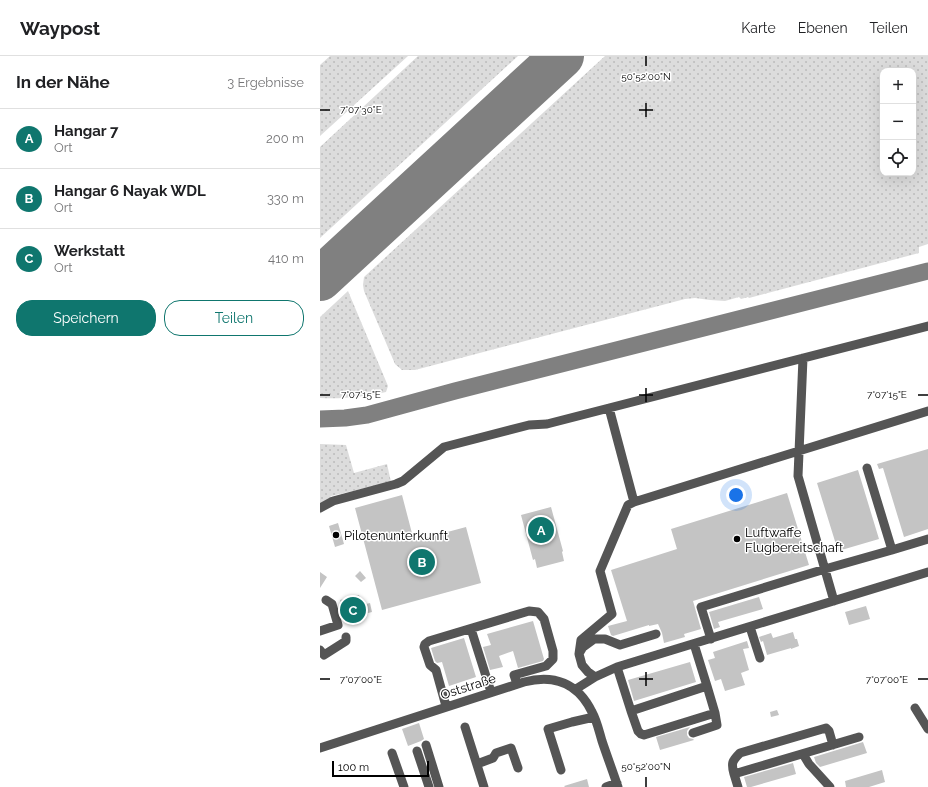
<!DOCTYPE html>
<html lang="de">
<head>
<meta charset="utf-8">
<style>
	:root { --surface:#fff; --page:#f2f2f2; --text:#202124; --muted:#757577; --line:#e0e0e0; --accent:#0f766e }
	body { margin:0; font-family:Raleway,sans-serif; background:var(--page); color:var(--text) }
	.controls { position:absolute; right:12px; top:12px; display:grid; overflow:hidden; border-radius:8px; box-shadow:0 4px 16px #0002 }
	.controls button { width:36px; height:36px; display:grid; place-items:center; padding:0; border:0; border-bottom:1px solid var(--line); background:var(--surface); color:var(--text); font:20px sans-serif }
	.scale { position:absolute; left:12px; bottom:10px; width:97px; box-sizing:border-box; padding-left:4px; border:2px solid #000; border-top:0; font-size:11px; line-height:14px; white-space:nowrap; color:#000; -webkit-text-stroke:3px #fff; paint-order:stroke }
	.you { position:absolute; left:416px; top:439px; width:14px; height:14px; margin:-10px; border:3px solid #fff; border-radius:50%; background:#1a73e8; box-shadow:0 0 0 6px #1a73e833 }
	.badge { display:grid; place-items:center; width:26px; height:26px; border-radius:50%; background:var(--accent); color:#fff; font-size:13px; font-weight:700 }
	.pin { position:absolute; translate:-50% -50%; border:2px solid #fff; box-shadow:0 1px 4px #0006 }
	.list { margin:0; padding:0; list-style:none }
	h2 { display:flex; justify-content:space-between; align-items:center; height:52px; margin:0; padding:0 16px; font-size:17px }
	h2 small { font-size:13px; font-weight:400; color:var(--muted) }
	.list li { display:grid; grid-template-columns:26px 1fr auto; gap:12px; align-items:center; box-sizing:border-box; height:60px; padding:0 16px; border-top:1px solid var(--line) }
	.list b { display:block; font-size:15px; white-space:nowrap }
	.list p { margin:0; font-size:13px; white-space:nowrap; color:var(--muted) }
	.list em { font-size:13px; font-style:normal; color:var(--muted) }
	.actions { display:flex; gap:8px; padding:12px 16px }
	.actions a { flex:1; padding:9px 0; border:1px solid var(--accent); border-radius:16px; text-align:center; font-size:14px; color:var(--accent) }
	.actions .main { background:var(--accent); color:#fff }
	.icon { flex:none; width:22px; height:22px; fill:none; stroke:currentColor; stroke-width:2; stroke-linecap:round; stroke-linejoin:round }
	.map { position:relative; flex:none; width:608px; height:731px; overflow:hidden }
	header { display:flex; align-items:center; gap:24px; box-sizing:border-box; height:56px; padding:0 20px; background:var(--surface); border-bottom:1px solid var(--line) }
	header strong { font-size:19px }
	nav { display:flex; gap:22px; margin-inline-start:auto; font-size:14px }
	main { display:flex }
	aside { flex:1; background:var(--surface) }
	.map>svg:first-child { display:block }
	.grass { fill:url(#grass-dots); fill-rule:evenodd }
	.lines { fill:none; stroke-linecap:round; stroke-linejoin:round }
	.taxiway { stroke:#808080; stroke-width:17 }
	.runway { stroke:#808080; stroke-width:44 }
	.building { fill:#c4c4c4 }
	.minor { stroke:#555; stroke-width:9 }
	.ticks { fill:none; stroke:#000; stroke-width:1.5 }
	.poi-dot { fill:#000; stroke:#fff; stroke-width:1.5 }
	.labels { text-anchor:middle; stroke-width:3; stroke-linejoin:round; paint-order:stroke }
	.poi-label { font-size:13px; fill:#000; stroke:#fff; text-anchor:start }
	.street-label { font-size:13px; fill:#000; stroke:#fff }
	.ticks-label { font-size:10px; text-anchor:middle; fill:#000; stroke:#fff; stroke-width:3; stroke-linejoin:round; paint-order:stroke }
</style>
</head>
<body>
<header>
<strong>Waypost</strong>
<nav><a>Karte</a><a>Ebenen</a><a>Teilen</a></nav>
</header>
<main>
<aside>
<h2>In der Nähe<small>3 Ergebnisse</small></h2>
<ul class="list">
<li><span class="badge">A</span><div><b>Hangar 7</b><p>Ort</p></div><em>200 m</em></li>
<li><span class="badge">B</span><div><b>Hangar 6 Nayak WDL</b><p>Ort</p></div><em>330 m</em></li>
<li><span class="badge">C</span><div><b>Werkstatt</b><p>Ort</p></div><em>410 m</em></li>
</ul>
<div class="actions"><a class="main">Speichern</a><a>Teilen</a></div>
</aside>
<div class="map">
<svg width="608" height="731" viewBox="0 0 608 731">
	<defs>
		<pattern id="grass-dots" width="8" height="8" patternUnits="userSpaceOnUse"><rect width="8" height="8" fill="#dcdcdc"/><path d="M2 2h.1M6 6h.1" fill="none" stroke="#bbb" stroke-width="1.8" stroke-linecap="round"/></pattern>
	</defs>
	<rect width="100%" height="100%" fill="#fff"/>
	<path class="grass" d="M 10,0 L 88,0 L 0,80 L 0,9 Z
		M 98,0 L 198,0 L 0,182 L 0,91 Z
		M 285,0 L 608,0 L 608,188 L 599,191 L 599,197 L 429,242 L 428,241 L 421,243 L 419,241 L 405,245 L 390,244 L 375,242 L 365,243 L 95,314 L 82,314 L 75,308 L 44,235 L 43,229 L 44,221 ZM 563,15 L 593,15 L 593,117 L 563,117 Z
		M 28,235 L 68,330 L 66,336 C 42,341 24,343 0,342 L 0,261 Z
		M 0,388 L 26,389 L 34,417 L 67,408 L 71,426 L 11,440 L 0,458 Z"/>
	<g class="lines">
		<path class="taxiway" d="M 220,21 L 230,7 L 233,0
			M 0,363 L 25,362 L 47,359 L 135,335 L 608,215"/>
		<path class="runway" d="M 0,223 L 242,0"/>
	</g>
	<path class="building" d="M 608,393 L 608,473 L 584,481 L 563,412 L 559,413 L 557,408 Z
		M 538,414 L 559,483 L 518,495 L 497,427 Z
		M 467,437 L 489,509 L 373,545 L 381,573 L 364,578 L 365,581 L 344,587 L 342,577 L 338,568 L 329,570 L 329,569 L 293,580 L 291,579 L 288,570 L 307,565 L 291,514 L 357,493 L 351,473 Z
		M 82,439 L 94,485 L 146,471 L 161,527 L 62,554 L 35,452 Z
		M 231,451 L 243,495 L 242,496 L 244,505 L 217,512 L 215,503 L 213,504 L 201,459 Z
		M 18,467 L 24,488 L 15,491 L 9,470 Z
		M 40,515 L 46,522 L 41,526 L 35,520 Z
		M 0,516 L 7,521 L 0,532 Z
		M 39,539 L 42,549 L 50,547 L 52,556 L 25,563 L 20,544 Z
		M 439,541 L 443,553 L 398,566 L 400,571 L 394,573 L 389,556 Z
		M 546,550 L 550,563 L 529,569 L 525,556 Z
		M 213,565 L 224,603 L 223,605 L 198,612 L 193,595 L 179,600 L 183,611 L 170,614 L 163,591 L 171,589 L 167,578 Z
		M 473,576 L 475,583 L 477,583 L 479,590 L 471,593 L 471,592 L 447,599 L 443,585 L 441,586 L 439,581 L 451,577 L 453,582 Z
		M 144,582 L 156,621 L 129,630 L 122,606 L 117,607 L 115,605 L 111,592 Z
		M 427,585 L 429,592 L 423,593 L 429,614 L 421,617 L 425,629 L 405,635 L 401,623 L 395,625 L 388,604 L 395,602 L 393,596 Z
		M 370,606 L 376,626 L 314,645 L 308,624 Z
		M 457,654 L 459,659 L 451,661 L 450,656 Z
		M 99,667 L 104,683 L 101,685 L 88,690 L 82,673 Z
		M 370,671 L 367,675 L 367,679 L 369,682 L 373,683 L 374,684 L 340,694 L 336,681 Z
		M 543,686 L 547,697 L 500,711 L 496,707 L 494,701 Z
		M 473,707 L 476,718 L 431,731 L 427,731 L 424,721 Z
		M 562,714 L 565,726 L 549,731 L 526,731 L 525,725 Z
		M 267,723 L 269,731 L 245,731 L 244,730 Z"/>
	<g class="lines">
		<path class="minor" d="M 483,302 L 478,420 L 514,545
			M 289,352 L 314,446
			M 547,412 L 572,494 L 608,483
			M 0,452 L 13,445 L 76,428 L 83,425 L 124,391 L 209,369 L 227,368 L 608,270
			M 430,571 L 440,602
			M 151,573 L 171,636
			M 0,575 L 18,569 L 12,548 L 6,544
			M 391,583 L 381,551 L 505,513 L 572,494
			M 0,594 L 4,599 L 26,585 L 26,581
			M 260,596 L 263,591 L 274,583 L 285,583 L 300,589 L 336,578
			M 297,611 L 311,655 L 387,630 L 374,588
			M 275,621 L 268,616 L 262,609 L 259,598 L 261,584 L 292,558 L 280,515 L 308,449 L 314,446 L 608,355
			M 256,633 L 275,621 L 297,611 L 608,516
			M 126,650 L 116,614 L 110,609 L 104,591 L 105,588 L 109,585 L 209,555 L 218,556 L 224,563 L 233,595 L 233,603 L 226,610 L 194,619 L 197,628
			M 595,652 L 608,673
			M 311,655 L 318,675 L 321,678 L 324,679 L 395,657 L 387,630
			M 145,671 L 164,731
			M 373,677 L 397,669 L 395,657
			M 106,689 L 119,731
			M 0,692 L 204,626 C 234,618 258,627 272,656 C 277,665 279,675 282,685 C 287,700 293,716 298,731
			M 97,695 L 109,731
			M 72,697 L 84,731
			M 483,698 L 489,708 L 510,731
			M 157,708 L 173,702 L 176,697 L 191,692 L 198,712
			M 241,714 L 228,673 L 252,666 L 274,661
			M 414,718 C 411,707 412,705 420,697 L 506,672 L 509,675 L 513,689
			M 286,731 L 297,727
			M 418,731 L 414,718 L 539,681"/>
	</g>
	<path class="ticks" d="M 326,0 L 326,10M 326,47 L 326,61M 0,54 L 10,54M 319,54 L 333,54M 326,332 L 326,346M 0,339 L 10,339M 319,339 L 333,339M 598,339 L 608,339M 326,616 L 326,630M 0,623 L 10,623M 319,623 L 333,623M 598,623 L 608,623M 326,721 L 326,731"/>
	<g class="poi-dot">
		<circle cx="16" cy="479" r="4"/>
		<circle cx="417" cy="483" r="4"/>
	</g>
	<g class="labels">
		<g class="poi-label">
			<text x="425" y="481">Luftwaffe<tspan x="425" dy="15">Flugbereitschaft</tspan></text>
			<text x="24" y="484">Pilotenunterkunft</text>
		</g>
		<g class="street-label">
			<text transform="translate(148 630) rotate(-18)" y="5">Oststraße</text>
		</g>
	</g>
	<g class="ticks-label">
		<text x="326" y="24">50°52'00"N</text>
		<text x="41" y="57">7°07'30"E</text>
		<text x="567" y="342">7°07'15"E</text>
		<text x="41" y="342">7°07'15"E</text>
		<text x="567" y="627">7°07'00"E</text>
		<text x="41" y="627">7°07'00"E</text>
		<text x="326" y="714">50°52'00"N</text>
	</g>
</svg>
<div class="controls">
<button>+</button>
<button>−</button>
<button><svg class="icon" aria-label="locate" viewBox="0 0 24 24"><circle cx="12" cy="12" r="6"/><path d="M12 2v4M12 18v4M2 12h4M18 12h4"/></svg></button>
</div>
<div class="scale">100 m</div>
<div class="you"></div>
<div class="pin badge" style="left:221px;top:474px">A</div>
<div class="pin badge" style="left:102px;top:506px">B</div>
<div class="pin badge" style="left:33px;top:554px">C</div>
</div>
</main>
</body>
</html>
